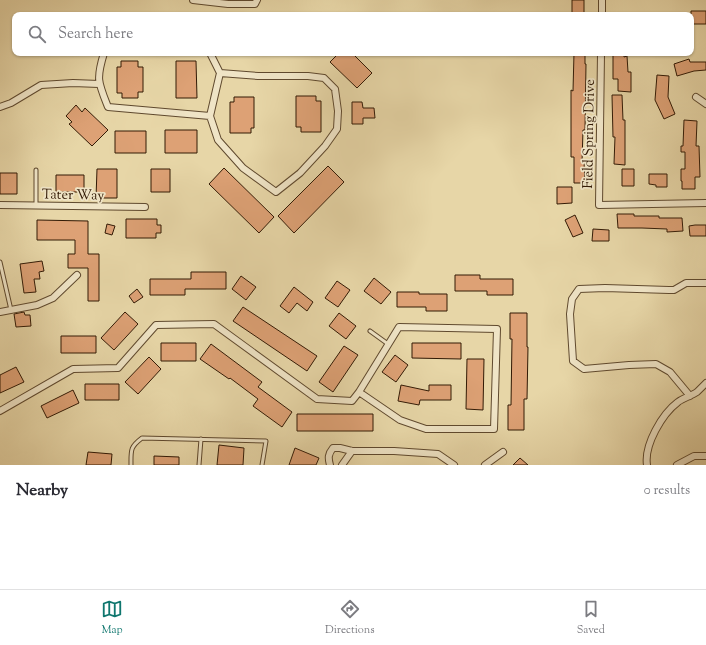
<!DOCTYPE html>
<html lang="en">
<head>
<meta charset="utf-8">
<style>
	:root { --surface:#fff; --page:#f7f7f7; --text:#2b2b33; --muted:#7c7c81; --line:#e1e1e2; --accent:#0f766e }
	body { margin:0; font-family:"Sorts Mill Goudy",serif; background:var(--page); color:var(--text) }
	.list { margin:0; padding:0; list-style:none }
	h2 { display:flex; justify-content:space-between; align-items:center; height:52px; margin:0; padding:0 16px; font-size:17px }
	h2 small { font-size:13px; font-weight:400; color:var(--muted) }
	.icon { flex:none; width:22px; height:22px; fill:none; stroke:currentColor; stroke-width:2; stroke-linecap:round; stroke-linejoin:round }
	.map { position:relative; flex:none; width:706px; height:465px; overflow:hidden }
	.search { position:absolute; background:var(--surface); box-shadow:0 1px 3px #0004; left:12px; right:12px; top:12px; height:44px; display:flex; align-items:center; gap:10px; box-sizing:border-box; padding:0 14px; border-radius:8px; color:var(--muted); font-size:15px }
	.sheet { height:124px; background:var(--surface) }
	nav { display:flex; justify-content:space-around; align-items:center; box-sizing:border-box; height:56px; border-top:1px solid var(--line); background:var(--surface); font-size:11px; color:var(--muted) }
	nav a { display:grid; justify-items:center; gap:2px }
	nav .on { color:var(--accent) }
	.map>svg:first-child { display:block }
	.building { fill:#dda175; stroke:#321a05 }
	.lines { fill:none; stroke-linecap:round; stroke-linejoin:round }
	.lane-casing { stroke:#5f492e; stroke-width:5 }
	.street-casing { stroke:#5f492e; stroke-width:8 }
	.lane { stroke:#efe4c6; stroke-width:3 }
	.street { stroke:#efe4c6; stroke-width:6 }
	.labels { text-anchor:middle; stroke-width:3.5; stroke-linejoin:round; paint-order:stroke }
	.street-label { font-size:14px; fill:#321a05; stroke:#efe4c6 }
</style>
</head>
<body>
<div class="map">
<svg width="706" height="465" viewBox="0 0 706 465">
	<rect width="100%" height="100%" fill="#e7d6a7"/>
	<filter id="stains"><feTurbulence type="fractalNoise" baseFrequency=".005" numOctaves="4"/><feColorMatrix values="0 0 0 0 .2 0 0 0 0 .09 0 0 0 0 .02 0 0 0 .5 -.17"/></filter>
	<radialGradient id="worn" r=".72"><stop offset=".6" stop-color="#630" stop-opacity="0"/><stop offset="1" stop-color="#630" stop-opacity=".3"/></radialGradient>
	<path class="building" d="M 572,0 L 584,0 L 584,15 L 572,15 Z
		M 691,11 L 706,11 L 706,24 L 691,24 Z
		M 339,53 L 352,53 L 372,73 L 357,88 L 330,62 Z
		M 574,53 L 585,53 L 585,64 L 586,64 L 585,130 L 583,130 L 582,162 L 584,162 L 585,183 L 574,183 L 574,157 L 571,157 L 571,90 L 573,91 Z
		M 613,53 L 624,53 L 624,57 L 627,56 L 628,72 L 631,72 L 631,92 L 618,91 L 618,79 L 613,79 Z
		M 689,59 L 690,62 L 706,62 L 706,70 L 694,71 L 677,76 L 674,64 Z
		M 121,61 L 138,61 L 138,67 L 143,67 L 143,92 L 138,92 L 138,98 L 122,98 L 122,93 L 117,93 L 117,67 L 121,67 Z
		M 176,61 L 196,61 L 197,98 L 176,98 Z
		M 657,75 L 669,76 L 668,97 L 675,114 L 664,119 L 655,100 Z
		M 612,95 L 622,95 L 623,120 L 625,120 L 625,165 L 614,164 L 615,137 L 613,137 Z
		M 296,96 L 316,96 L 316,101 L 321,101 L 321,132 L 301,132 L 301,127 L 296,127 Z
		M 234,97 L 254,97 L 254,128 L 251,128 L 251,133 L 230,133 L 230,102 L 234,102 Z
		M 352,102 L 362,102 L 363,108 L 374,108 L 375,118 L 363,118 L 363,124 L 352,124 Z
		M 76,105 L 82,112 L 85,108 L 108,130 L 92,146 L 69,124 L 72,122 L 66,116 Z
		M 684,120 L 697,121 L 696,146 L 699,146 L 700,177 L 695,177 L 695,189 L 682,189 L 682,181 L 681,181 L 681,169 L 685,169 L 685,152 L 681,152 L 681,146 L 683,146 Z
		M 165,130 L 197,130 L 197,153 L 165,153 Z
		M 115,131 L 146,131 L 146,153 L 115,153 Z
		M 328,166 L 344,182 L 294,233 L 278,216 Z
		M 224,168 L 274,217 L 259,233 L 209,184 Z
		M 97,169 L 117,169 L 117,198 L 96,198 Z
		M 151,169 L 170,169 L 170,192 L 151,192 Z
		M 622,169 L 634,169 L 634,186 L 622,186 Z
		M 0,173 L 17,173 L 17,194 L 0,194 Z
		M 649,174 L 667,174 L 667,187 L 656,187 L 656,185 L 649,184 Z
		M 56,175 L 84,175 L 84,192 L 56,192 Z
		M 557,187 L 572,187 L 572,203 L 557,204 Z
		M 617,214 L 634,214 L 634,216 L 659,216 L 659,218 L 682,218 L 683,231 L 667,232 L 667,229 L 642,228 L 618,228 Z
		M 575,215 L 583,233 L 573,237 L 565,220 Z
		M 126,219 L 157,219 L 157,225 L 161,225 L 161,233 L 156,233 L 156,238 L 126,238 Z
		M 37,220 L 88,221 L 88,254 L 99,254 L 99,301 L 88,301 L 88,268 L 68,268 L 68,254 L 75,254 L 75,240 L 37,240 Z
		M 107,224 L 115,226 L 112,235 L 105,233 Z
		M 695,225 L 706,225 L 706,236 L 690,236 L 689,226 Z
		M 593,229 L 609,230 L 609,241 L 592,241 Z
		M 42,261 L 44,271 L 39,272 L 40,279 L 34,279 L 36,292 L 24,293 L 20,264 Z
		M 191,272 L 226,272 L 226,289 L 185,289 L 185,295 L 150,295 L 150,279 L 191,279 Z
		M 455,275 L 480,275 L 480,279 L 513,279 L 513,295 L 487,295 L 487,291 L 455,291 Z
		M 241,276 L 256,287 L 246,300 L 232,289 Z
		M 374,278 L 391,292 L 381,304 L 364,291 Z
		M 337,281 L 350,290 L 338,307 L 325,298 Z
		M 294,287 L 313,302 L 307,311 L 297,303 L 289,313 L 280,306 Z
		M 137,289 L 143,297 L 134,303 L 129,296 Z
		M 397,292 L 419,292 L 419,294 L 447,294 L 447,311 L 426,311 L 426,307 L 397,307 Z
		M 243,307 L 317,356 L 307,371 L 233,321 Z
		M 24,312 L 25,315 L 30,315 L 31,326 L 16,327 L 14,314 Z
		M 125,312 L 138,324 L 114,350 L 101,338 Z
		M 339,313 L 356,326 L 346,339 L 329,326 Z
		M 510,313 L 527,313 L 527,347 L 528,347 L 527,399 L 524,399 L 524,430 L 508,430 L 508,405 L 511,405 L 512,339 L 510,339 Z
		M 61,336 L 96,336 L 96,353 L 61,353 Z
		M 161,343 L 196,343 L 196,361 L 161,361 Z
		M 412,343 L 461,343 L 461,359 L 412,358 Z
		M 211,344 L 262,382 L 258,387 L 292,412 L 282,427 L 253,406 L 258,399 L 230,378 L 229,379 L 200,359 Z
		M 344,346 L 358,355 L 333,392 L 319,382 Z
		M 395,355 L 408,365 L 396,382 L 382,372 Z
		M 149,357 L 161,369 L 138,394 L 125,382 Z
		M 467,359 L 484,359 L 483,410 L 466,409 Z
		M 16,367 L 24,382 L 0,393 L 0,375 Z
		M 85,384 L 119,384 L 119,400 L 85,400 Z
		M 401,385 L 429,391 L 429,385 L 451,385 L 451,400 L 420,400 L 419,405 L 398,401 Z
		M 73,390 L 79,403 L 47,418 L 41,406 Z
		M 297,414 L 373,414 L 373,431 L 297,431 Z
		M 219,445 L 244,448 L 243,465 L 217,465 Z
		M 295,448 L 319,458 L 316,465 L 289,465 Z
		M 88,452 L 112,454 L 111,465 L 86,465 Z
		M 154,456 L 179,457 L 179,465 L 154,465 Z
		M 520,458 L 528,465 L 513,465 Z"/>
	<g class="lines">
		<g class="lane-casing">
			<path id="lane" d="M 36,170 L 36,205
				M 0,262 L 11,310
				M 370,331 L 388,344
				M 131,465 C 131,450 130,447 142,438 L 266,441 L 262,465
				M 199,465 L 201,439"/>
		</g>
		<g class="street-casing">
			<path id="street" d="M 193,0 L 228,4 L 255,4 L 257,0
				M 602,15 L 602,0
				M 104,53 C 96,79 98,82 108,107 L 210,116 L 220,73 L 210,53
				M 601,53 L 599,205 L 706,203
				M 696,97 L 706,104
				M 0,107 L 11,103 L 41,85 L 73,83 L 99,84
				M 210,116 L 218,140 L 243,168 L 276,192 L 300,173 L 325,146 L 337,129 L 338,111 L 335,89 L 324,78 L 308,76 L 258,76 L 220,73
				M 0,205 L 145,207
				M 0,312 L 37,305 L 53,298 L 77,275
				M 690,396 L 670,372 L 656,364 L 629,365 L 584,369 L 573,361 L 570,314 L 572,299 L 579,289 L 605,288 L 669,290 L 674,290 L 686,283 L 706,283
				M 0,411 L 73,369 L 118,368 L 156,325 L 214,324 L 317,399 L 352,401 L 359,392 L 400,420 L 426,429 L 494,429 L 497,329 L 399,327 L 359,392
				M 330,465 C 328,458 328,454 333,448 L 340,448 L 352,451 L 394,451 L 438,454 L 454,465
				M 342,465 L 352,451
				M 485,465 L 503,452
				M 647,465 C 644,445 662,414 678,402 C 683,398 691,396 697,392 C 700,389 703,386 706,383
				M 677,465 L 694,456 L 706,456"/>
		</g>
		<use href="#lane" class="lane"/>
		<use href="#street" class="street"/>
	</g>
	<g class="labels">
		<g class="street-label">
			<text transform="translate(588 134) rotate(-89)" y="5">Field Spring Drive</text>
			<text transform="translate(73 194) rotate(1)" y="5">Tater Way</text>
		</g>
	</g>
	<rect width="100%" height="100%" filter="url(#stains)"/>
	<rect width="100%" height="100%" fill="url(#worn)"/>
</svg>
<div class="search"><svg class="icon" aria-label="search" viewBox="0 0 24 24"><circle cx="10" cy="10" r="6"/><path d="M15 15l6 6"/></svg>Search here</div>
</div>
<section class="sheet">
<h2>Nearby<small>0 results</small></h2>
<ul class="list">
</ul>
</section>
<nav>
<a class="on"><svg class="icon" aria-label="map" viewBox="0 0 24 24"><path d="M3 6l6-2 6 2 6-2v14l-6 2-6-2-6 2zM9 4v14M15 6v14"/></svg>Map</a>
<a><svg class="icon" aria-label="directions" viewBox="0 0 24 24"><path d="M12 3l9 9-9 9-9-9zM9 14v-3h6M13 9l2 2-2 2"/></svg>Directions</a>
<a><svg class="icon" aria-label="saved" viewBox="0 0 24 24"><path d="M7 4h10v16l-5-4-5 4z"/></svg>Saved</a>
</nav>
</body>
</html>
